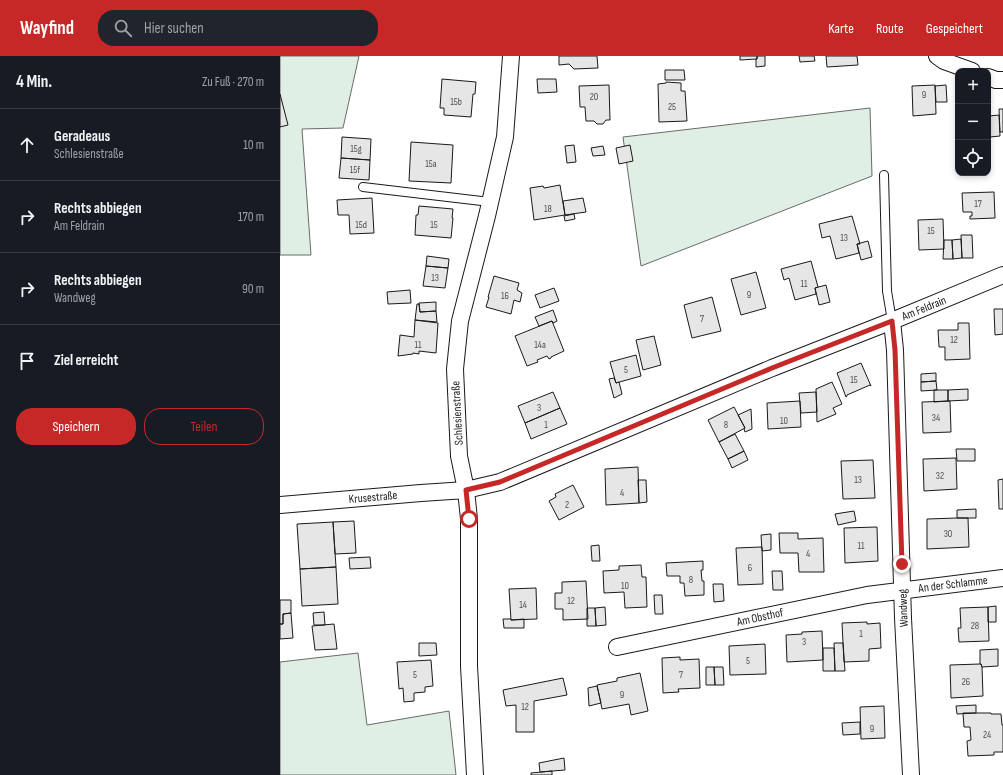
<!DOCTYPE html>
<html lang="de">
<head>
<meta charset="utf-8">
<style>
	:root { --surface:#171b24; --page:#20242c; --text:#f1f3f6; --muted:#9ea1a6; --line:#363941; --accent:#c62828 }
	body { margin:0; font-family:"Sofia Sans Condensed",sans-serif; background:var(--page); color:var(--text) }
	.controls { position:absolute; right:12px; top:12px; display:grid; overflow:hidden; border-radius:8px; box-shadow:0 2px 6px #0003 }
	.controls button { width:36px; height:36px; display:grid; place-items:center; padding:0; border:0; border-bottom:1px solid var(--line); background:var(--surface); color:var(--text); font:20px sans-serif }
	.stop { position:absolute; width:12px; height:12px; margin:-9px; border:3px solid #c62828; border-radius:50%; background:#fff }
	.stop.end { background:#c62828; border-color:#fff; box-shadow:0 1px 4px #0008 }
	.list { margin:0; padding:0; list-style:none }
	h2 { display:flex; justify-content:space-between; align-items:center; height:52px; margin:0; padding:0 16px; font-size:17px }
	h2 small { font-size:13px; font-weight:400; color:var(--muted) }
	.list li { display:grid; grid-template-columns:26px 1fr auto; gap:12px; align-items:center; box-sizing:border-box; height:72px; padding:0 16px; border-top:1px solid var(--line) }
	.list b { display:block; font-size:15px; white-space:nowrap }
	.list p { margin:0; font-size:13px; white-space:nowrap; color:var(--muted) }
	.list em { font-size:13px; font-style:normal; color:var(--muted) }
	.actions { display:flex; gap:8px; padding:12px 16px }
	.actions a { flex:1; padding:9px 0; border:1px solid var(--accent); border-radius:16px; text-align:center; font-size:14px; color:var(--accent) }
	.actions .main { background:var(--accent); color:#fff }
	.icon { flex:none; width:22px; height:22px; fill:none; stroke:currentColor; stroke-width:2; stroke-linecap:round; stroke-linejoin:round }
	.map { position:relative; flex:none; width:723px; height:719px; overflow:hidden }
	header { display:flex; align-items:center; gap:24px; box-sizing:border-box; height:56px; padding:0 20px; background:var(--accent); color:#fff }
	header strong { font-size:19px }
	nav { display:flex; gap:22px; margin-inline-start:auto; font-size:14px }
	.search { width:280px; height:36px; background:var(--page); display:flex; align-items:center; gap:10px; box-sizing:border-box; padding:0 14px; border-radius:16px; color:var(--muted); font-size:15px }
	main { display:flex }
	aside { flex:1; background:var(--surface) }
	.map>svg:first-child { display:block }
	.green { fill:#e0efe3; stroke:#6a6a6a }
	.building { fill:#e6e6e6; stroke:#1a1a1a }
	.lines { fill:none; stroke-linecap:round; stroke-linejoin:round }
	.lane-casing { stroke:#1a1a1a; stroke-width:10 }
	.street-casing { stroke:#1a1a1a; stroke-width:18 }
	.lane { stroke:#fff; stroke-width:8 }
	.street { stroke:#fff; stroke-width:16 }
	.route { stroke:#c62828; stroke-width:5 }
	.labels { text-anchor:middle; stroke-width:3; stroke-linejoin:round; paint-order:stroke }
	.number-label { font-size:10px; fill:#4d4d4d }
	.street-label { font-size:12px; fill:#1a1a1a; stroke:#fff }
</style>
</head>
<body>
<header>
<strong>Wayfind</strong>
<div class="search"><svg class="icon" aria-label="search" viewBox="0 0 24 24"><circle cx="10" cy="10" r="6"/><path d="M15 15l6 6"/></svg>Hier suchen</div>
<nav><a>Karte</a><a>Route</a><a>Gespeichert</a></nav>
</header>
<main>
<aside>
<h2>4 Min.<small>Zu Fuß · 270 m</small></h2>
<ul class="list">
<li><svg class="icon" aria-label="ahead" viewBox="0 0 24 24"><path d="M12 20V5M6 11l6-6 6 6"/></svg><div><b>Geradeaus</b><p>Schlesienstraße</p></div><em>10 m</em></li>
<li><svg class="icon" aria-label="right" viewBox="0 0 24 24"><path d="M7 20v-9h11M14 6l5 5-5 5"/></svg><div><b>Rechts abbiegen</b><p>Am Feldrain</p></div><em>170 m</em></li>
<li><svg class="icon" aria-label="right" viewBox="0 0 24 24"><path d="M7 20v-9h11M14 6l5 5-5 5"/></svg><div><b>Rechts abbiegen</b><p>Wandweg</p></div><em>90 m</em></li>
<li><svg class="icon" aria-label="arrive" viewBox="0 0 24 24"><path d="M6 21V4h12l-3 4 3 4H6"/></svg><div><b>Ziel erreicht</b></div></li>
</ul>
<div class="actions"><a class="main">Speichern</a><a>Teilen</a></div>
</aside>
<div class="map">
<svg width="723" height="719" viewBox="0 0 723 719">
	<rect width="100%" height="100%" fill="#fff"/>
	<path class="green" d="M 0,0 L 79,0 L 63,72 L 22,73 L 31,199 L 0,199 Z
		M 590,52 L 592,120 L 361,210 L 343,81 Z
		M 78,597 L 87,669 L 169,655 L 176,719 L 0,719 L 0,606 Z"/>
	<path class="building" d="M 279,0 L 317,0 L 318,12 L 294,13 L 289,8 L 279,9 Z
		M 460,0 L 477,0 L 477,3 L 460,4 Z
		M 477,0 L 485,0 L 485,10 L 476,11 L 476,3 L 477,3 Z
		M 519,0 L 534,0 L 535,5 L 520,6 Z
		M 546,0 L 577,0 L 578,9 L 547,11 Z
		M 385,14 L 404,14 L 405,24 L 385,24 Z
		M 162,23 L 196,26 L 195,38 L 193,38 L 191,61 L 164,59 L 164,52 L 160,52 Z
		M 257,23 L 276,23 L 277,36 L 258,37 Z
		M 386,26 L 401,27 L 401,35 L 405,35 L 407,65 L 379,66 L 378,28 L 386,27 Z
		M 329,29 L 330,64 L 326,64 L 323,68 L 317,68 L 314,65 L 306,65 L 305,51 L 300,51 L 299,30 Z
		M 655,29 L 656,58 L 633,60 L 632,30 Z
		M 666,29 L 667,46 L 656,46 L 655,30 Z
		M 0,38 L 8,69 L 0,71 Z
		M 708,50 L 709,50 L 710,85 L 708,85 Z
		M 676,51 L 678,51 L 678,86 L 677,86 Z
		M 719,53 L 723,53 L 723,76 L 720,76 Z
		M 719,59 L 720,80 L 710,81 L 709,60 Z
		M 62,81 L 91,83 L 90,104 L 61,102 Z
		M 131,86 L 173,89 L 171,127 L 129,125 Z
		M 294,89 L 296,106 L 287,107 L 285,90 Z
		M 350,89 L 353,105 L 339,108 L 336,92 Z
		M 323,90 L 325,99 L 313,100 L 311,92 Z
		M 61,102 L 90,104 L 89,124 L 59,122 Z
		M 280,129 L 285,159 L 254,164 L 250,132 L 263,130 L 264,132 Z
		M 714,136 L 715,162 L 690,163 L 690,160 L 692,160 L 692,156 L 683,156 L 682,137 Z
		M 92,142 L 94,177 L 70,178 L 69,159 L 58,159 L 57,144 Z
		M 303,142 L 306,156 L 285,159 L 283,145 Z
		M 139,150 L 173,153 L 172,162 L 173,162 L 171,182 L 135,179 L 136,159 L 138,159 Z
		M 294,158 L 295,163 L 285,165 L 284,160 Z
		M 572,160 L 580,188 L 577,188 L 579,197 L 556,203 L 550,180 L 542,182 L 539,168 Z
		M 663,163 L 664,193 L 639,194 L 638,164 Z
		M 681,179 L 692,179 L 693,202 L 682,202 Z
		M 681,183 L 682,202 L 673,203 L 672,184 Z
		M 664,184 L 672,184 L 673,203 L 663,203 Z
		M 588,185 L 592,201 L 581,204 L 577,188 Z
		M 147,200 L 169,203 L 168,212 L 146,210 Z
		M 531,205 L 538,231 L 535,232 L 536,238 L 515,244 L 509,222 L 504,224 L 501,213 Z
		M 146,210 L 168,212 L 165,232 L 143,230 Z
		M 476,216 L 486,252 L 461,259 L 451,223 Z
		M 214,220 L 239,227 L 237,234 L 242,237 L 240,246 L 234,244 L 231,258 L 206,251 L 209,241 L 208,241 Z
		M 546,229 L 550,246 L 539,249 L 535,232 Z
		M 274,232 L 279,245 L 260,252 L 255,239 Z
		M 130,234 L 131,247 L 108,248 L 107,236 Z
		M 432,241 L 441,275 L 412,282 L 404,249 Z
		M 156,246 L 156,255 L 140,256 L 139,247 Z
		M 137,248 L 139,248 L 140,256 L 156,255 L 157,266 L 135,264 Z
		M 714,253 L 723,253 L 723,278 L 715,279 Z
		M 273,254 L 277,265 L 273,267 L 272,265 L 259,270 L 255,261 Z
		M 135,264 L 158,267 L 156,297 L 139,295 L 139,298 L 133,297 L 133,298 L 118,300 L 120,279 L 134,281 Z
		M 272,265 L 284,295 L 271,301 L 271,302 L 269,303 L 267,300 L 257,304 L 258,306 L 247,310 L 235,280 Z
		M 678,267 L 689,267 L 690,303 L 665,304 L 665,291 L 659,291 L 658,274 L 678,274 Z
		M 374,280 L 381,309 L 363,314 L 356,284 Z
		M 356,299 L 361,320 L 336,327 L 330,306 Z
		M 581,307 L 591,330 L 590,329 L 567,339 L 567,340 L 566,341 L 557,317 Z
		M 656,317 L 656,325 L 641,326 L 641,318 Z
		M 334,322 L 336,327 L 339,326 L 342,338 L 334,342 L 329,323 Z
		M 656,325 L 657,334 L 641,335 L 641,326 Z
		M 552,326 L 562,348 L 553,352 L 556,358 L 537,366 L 536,333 Z
		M 688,333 L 688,344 L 668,345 L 668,334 Z
		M 654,334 L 668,334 L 668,345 L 654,346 Z
		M 273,336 L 280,352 L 245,367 L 238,350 Z
		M 536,336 L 537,356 L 521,357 L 519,337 Z
		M 520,345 L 521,371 L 488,373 L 487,347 Z
		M 670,345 L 671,376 L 643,377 L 642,346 Z
		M 454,351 L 465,372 L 439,386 L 428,364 Z
		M 280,352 L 287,368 L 251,383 L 245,367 Z
		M 471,353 L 472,373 L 465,376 L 464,373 L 465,372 L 458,359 Z
		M 455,378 L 464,395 L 448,403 L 439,386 Z
		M 676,393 L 695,393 L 695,405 L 677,405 Z
		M 464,395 L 468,404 L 452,412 L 448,403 Z
		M 676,402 L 677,433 L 644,435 L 643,403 Z
		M 593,404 L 595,442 L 563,443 L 561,405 Z
		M 358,411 L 359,447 L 326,449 L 325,413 Z
		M 723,423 L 723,453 L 719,453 L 718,424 Z
		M 358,424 L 366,424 L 367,446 L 359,447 Z
		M 293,429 L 304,451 L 279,464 L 269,445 L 276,441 L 275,438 Z
		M 696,453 L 696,462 L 677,462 L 677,454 Z
		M 574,455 L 576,465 L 558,469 L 555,458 Z
		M 677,462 L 688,462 L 689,491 L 647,493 L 647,463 Z
		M 74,465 L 76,497 L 55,498 L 53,466 Z
		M 53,466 L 56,511 L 20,513 L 17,468 Z
		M 597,471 L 598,505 L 565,507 L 564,472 Z
		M 499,477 L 518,477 L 518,483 L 543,482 L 544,516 L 519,516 L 518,497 L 500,497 Z
		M 491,478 L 491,494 L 482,495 L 481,479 Z
		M 319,489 L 320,505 L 312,505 L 311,490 Z
		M 481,491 L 482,491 L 483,528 L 458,529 L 456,492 Z
		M 90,501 L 91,512 L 70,513 L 69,502 Z
		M 423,505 L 423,514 L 421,514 L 422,525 L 424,525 L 424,539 L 405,540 L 404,527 L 400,527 L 400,520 L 387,520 L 386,507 Z
		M 361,509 L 362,521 L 366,521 L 367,551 L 345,552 L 344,536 L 324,537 L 323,515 L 339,514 L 339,510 Z
		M 56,511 L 58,548 L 22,550 L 20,513 Z
		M 492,515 L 502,515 L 503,534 L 493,534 Z
		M 306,525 L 308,563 L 283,564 L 283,553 L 275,553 L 275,537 L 282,537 L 282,526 Z
		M 433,528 L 443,528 L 444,545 L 434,546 Z
		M 256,532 L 257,563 L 231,564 L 229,533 Z
		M 374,539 L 382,539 L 383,558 L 375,558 Z
		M 0,544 L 11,544 L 11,557 L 3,558 L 3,568 L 0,568 Z
		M 716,550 L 716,566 L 708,566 L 708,551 Z
		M 325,551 L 326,569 L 316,570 L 315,552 Z
		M 708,551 L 709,585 L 679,586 L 678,572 L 681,572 L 680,552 Z
		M 307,552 L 315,552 L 316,570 L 307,570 Z
		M 44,556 L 45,569 L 34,569 L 33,557 Z
		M 11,557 L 13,582 L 0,583 L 0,568 L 3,568 L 3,558 Z
		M 223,563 L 231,563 L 231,564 L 244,563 L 244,572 L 224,572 Z
		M 587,566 L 587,568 L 600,567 L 601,592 L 589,593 L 589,605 L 564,606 L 562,567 Z
		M 54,568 L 57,593 L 35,594 L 32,570 Z
		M 542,575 L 543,604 L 507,606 L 506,579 L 522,578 L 522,576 Z
		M 139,587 L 156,587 L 157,599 L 139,600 Z
		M 554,587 L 563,587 L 565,615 L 555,615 Z
		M 485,588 L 486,618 L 450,619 L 449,590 Z
		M 543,592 L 554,592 L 555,615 L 543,615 Z
		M 718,593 L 718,610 L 702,611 L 701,608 L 700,608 L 700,594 Z
		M 400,601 L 400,604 L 419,603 L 420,632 L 398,633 L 399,636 L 383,637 L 382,602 Z
		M 151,604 L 153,630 L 145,631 L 145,636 L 134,637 L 134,645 L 124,646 L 123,632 L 119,633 L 117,606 Z
		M 700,608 L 701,608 L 702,611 L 703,640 L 671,642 L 670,609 Z
		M 426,611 L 434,611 L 435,629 L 426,629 Z
		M 434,611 L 443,611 L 444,629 L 435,629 Z
		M 360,617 L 368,655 L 351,659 L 349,648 L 322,653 L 317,629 L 337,625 L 337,622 Z
		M 283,622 L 287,639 L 254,645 L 254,676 L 236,676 L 236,649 L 226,650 L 223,634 Z
		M 317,630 L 321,647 L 309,650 L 308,632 Z
		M 696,649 L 696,657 L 677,658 L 676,650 Z
		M 604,650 L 605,682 L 581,683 L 580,651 Z
		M 683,657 L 711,657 L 711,658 L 721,658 L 722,669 L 723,669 L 723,696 L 714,696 L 714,699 L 688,700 L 687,685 L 691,684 L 690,671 L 684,671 Z
		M 580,666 L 580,678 L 563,679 L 562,667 Z
		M 284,702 L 285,714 L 260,716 L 259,707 Z
		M 272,715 L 272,719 L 251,719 L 251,717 Z"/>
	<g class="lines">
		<g class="lane-casing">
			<path id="lane" d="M 604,119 L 607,235 L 612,265
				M 83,131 L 210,146"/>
		</g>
		<g class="street-casing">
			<path id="street" d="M 657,0 L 664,5 L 692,15
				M 708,21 L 716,24 L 723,24
				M 612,265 L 615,294 L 623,562 L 631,719
				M 0,449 L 141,437 L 186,434 L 220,426 L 492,312 L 612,265 L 723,219
				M 337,591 L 587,539 L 723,522
				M 195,719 L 189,610 L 189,463 L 186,434 L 179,400 L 175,313 L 180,265 L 207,160 L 225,81 L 231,0"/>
		</g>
		<use href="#lane" class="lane"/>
		<use href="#street" class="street"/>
	</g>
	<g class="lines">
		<path class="route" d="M 189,463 L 186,434 L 220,426 L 492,312 L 612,265 L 615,294 L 622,508"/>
	</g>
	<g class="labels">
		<g class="number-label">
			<text x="644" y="42">9</text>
			<text x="314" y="44">20</text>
			<text x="176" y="49">15b</text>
			<text x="392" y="54">25</text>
			<text x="76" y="96">15g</text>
			<text x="151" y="111">15a</text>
			<text x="75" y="117">15f</text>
			<text x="698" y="151">17</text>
			<text x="268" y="156">18</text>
			<text x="81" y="172">15d</text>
			<text x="154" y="172">15</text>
			<text x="651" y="178">15</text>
			<text x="564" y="185">13</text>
			<text x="155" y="225">13</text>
			<text x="524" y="231">11</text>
			<text x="469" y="242">9</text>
			<text x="225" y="243">16</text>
			<text x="422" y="266">7</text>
			<text x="674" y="287">12</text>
			<text x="138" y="292">11</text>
			<text x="260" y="292">14a</text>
			<text x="346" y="317">5</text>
			<text x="574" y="327">15</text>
			<text x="259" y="355">3</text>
			<text x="656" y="365">34</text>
			<text x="504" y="368">10</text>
			<text x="266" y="372">1</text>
			<text x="446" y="372">8</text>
			<text x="660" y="423">32</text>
			<text x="578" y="427">13</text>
			<text x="342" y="440">4</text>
			<text x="287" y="452">2</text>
			<text x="668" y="481">30</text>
			<text x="581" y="493">11</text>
			<text x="528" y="501">4</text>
			<text x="470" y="515">6</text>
			<text x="411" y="527">8</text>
			<text x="345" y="533">10</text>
			<text x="291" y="548">12</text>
			<text x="243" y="552">14</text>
			<text x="695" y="573">28</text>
			<text x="581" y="581">1</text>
			<text x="524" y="589">3</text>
			<text x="468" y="608">5</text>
			<text x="135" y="622">5</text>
			<text x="401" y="622">7</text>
			<text x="686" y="629">26</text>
			<text x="342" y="642">9</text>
			<text x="245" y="654">12</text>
			<text x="592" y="676">9</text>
			<text x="707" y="682">24</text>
		</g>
		<g class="street-label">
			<text transform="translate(644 252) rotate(-22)" y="4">Am Feldrain</text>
			<text transform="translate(177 357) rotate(-93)" y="4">Schlesienstraße</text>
			<text transform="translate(93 441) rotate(-5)" y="4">Krusestraße</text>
			<text transform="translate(673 528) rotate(-7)" y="4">An der Schlamme</text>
			<text transform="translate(623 552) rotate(-92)" y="4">Wandweg</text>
			<text transform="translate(480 561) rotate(-12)" y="4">Am Obsthof</text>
		</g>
	</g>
</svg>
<div class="controls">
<button>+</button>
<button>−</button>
<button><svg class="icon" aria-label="locate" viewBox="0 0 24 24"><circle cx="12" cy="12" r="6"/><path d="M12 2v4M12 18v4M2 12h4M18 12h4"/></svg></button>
</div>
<div class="stop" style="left:189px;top:463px"></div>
<div class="stop end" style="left:622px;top:508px"></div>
</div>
</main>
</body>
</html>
